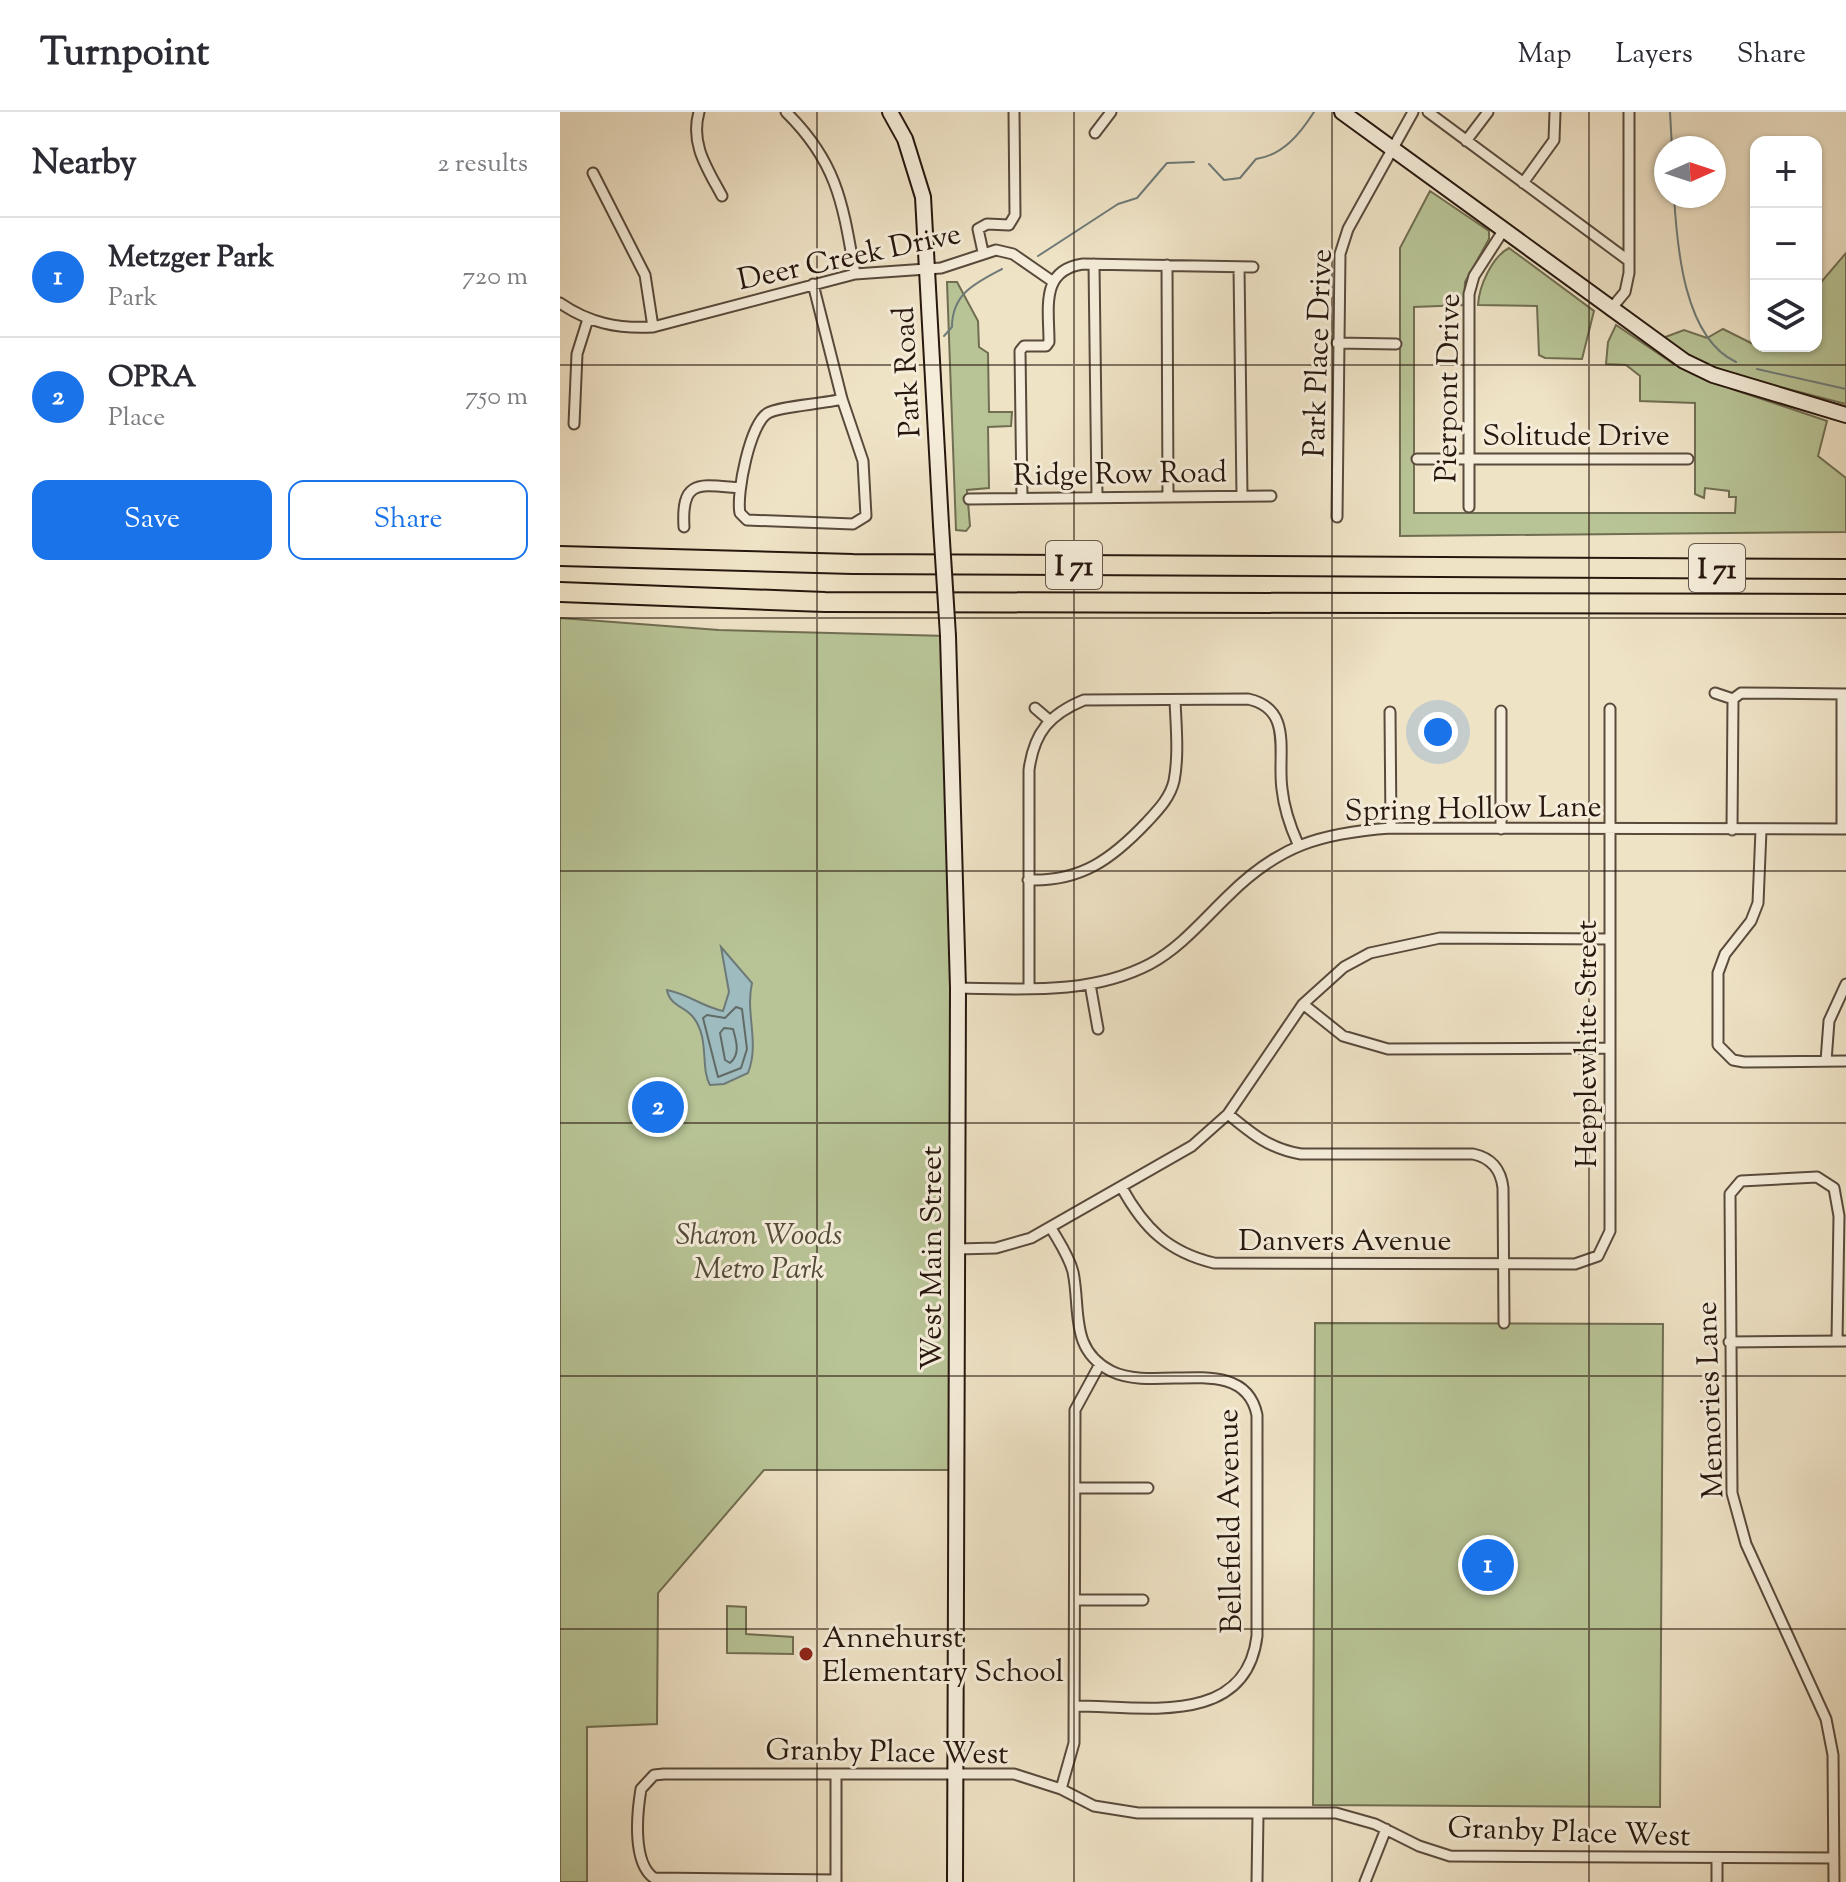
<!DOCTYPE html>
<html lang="en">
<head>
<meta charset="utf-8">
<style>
	:root { --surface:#fff; --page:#f2f2f3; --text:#2b2b33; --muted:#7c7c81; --line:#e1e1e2; --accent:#1a73e8 }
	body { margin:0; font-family:"Sorts Mill Goudy",serif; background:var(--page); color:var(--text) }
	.controls { position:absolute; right:24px; top:24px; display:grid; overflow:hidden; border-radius:16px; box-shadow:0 2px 6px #0004 }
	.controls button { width:72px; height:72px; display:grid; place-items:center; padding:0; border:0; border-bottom:2px solid var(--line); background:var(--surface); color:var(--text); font:40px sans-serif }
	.compass { position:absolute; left:1094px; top:24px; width:72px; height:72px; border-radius:50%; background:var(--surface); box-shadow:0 2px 6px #0004; rotate:87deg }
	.you { position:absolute; left:878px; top:620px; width:28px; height:28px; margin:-20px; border:6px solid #fff; border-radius:50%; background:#1a73e8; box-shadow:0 0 0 12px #1a73e833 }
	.badge { display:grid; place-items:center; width:52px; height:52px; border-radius:50%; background:var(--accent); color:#fff; font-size:26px; font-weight:700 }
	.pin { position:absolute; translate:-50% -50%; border:4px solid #fff; box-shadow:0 2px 8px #0006 }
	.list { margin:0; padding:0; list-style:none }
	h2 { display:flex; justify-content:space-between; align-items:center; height:104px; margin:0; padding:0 32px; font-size:34px }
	h2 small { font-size:26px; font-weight:400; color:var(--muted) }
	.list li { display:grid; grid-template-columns:52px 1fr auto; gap:24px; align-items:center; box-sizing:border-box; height:120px; padding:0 32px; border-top:2px solid var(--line) }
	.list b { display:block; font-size:30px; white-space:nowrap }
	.list p { margin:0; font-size:26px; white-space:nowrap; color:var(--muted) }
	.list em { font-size:26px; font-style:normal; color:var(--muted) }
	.actions { display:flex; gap:16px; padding:24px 32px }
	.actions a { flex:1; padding:18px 0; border:2px solid var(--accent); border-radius:16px; text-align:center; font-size:28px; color:var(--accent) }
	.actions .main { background:var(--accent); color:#fff }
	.icon { flex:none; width:44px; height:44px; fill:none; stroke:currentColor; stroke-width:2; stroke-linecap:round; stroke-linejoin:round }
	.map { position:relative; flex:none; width:1286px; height:1770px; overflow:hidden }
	header { display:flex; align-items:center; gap:48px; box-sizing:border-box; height:112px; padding:0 40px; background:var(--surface); border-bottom:2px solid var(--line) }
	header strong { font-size:38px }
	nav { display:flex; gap:44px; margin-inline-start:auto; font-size:28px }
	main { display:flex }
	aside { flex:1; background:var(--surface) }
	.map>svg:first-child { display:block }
	.green { fill:#b8c496; stroke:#706e52; stroke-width:2 }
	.water { fill:#9ebcbf; stroke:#6e7a78; stroke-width:2 }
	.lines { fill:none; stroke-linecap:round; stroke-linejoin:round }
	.shore { stroke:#626a66; stroke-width:2 }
	.stream { stroke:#6e7a78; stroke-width:2 }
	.street-casing { stroke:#594a3c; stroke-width:13 }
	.secondary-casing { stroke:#27170e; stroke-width:18 }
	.highway-casing { stroke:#27170e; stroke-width:22 }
	.street { stroke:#f5edda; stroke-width:9 }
	.secondary { stroke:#f5edda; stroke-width:14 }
	.highway { stroke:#efe3c6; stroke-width:18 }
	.secondary-bridge-casing { stroke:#27170e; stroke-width:18; stroke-linecap:butt }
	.secondary-bridge { stroke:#f5edda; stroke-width:14 }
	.grid { fill:none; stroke:#27170e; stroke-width:2; stroke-opacity:0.55 }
	.poi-dot { fill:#8f2418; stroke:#f5edda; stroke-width:3 }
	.labels { text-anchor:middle; stroke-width:6; stroke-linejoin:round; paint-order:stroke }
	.shield { fill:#f5edda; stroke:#65574b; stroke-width:2 }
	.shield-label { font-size:28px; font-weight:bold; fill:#27170e }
	.street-label { font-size:30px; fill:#27170e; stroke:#f5edda }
	.park-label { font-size:30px; font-style:italic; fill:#524b37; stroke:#f5edda }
	.poi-label { font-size:30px; fill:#27170e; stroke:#f5edda; text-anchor:start }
</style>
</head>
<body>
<header>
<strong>Turnpoint</strong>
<nav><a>Map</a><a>Layers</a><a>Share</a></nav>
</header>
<main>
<aside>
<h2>Nearby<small>2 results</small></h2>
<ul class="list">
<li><span class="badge">1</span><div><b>Metzger Park</b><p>Park</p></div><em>720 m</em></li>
<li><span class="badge">2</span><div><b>OPRA</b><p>Place</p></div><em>750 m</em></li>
</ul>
<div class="actions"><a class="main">Save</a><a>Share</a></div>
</aside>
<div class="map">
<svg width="1286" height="1770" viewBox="0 0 1286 1770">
	<rect width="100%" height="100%" fill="#efe3c6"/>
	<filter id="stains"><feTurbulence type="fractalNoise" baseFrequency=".0025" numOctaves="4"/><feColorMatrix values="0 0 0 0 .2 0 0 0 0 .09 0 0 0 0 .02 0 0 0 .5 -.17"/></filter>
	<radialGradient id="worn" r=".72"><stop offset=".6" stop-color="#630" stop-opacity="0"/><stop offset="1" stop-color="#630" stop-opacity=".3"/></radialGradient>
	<path class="green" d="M 870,79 L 929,119 L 929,127 L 905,170 L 904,193 L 854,195 L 854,401 L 1175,401 L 1176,385 L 1169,385 L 1169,379 L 1145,376 L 1144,386 L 1135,382 L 1135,291 L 1080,289 L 1080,264 L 1066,253 L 1046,252 L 1048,230 L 1056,213 L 1114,252 L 1175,278 L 1267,309 L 1258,344 L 1286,366 L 1286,420 L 840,424 L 840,136 Z
		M 949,136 L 1034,199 L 1022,247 L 985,246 L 979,243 L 977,194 L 918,193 C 919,174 932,145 949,136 Z
		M 1286,141 L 1286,292 L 1158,259 L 1100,227 L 1124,218 L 1147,226 L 1163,217 L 1203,237 L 1206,234 L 1256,234 L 1256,176 Z
		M 387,170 L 397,170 L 418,209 L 419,235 L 428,241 L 429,300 L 452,300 L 451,314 L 428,315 L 429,376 L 407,378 L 410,414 L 406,419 L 396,418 Z
		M 0,506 L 159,518 L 388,524 L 395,709 L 395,1358 L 204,1358 L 98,1481 L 97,1612 L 27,1615 L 27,1770 L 0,1770 Z
		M 755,1211 L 1103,1212 L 1100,1695 L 753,1693 Z
		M 167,1494 L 186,1495 L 186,1522 L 233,1525 L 233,1542 L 167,1541 Z"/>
	<path class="water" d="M 161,835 L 192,871 C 185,902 200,930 188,961 L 164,972 L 150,973 C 140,956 150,926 133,905 C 124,894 110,894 107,878 C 128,882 143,895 163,899 L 169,880 Z"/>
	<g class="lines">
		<path class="shore" d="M 176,895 L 182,897 L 187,937 L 181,956 L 158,965 L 143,906 L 147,903 L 165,906 Z
			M 164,916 L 173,917 C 176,928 181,942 170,951 L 165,948 L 160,921 Z"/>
		<path class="stream" d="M 1110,0 L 1112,36
			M 649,52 L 664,68 L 680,66 L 696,47 C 723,43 740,22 754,0
			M 1114,84 C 1117,135 1124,226 1176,250
			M 478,144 L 558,92 L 577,86 L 607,51 L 634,50
			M 384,224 L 392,215 C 392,182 415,171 442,157
			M 1197,257 L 1286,277"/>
		<g class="street-casing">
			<path id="street" d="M 139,0 C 130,32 147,56 162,84
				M 226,0 C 278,51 283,93 295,162
				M 868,0 L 1069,149
				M 535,21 L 551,0
				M 906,29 L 928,0
				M 33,61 L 85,163 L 93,215
				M 963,71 L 994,28 L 995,0
				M 423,140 L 418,117 L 427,112 L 449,113 L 455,103 L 454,0
				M 534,152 L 537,385
				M 607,153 L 608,385
				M 679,155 L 682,384
				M 253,172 L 282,287 L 303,349 L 306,404 L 293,412 L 187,408 L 180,401 C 176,382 190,311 208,301 C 220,294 264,292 282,287
				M 0,191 C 29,211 58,217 93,215 L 295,162 L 381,156 L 436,138 L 453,142 L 492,169
				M 1050,198 L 1065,180 L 1069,161 L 1069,0
				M 777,231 L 836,232
				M 14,312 L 17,242 L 28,207
				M 857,347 L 1128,347
				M 462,386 L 460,239 L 464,234 L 486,234 L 489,230 C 489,196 480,158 523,152 L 693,155
				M 409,387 L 711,384
				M 909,395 L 909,182 L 914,164 L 943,119
				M 777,405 L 780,142 L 788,117 L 853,0
				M 124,415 C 121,366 140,373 180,376
				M 1155,581 L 1173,587
				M 1173,587 L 1181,581 L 1286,582
				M 475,596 L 489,608
				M 830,600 L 831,716
				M 941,717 L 941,599
				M 1282,717 L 1282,582
				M 1172,718 L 1173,587
				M 1201,718 L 1198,791 L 1191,809 L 1165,842 L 1158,861 L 1158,933 L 1173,948 L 1184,950 L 1286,949
				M 468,768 C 521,770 552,747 587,710 C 598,698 610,686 614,669 C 619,643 616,614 615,588
				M 530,872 L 538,917
				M 398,876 C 462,877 531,883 590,852 C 621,835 642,809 668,784 C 719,733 761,721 831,716 L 1286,717
				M 469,877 L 469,658 C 474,620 490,602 524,588 L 688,587 C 734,597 717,642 722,677 C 724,697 730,714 738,732
				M 743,892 L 783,924 L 828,937 L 1050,936
				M 1266,949 L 1269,909 L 1286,872
				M 668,1002 C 692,1022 710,1037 741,1042 L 913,1042 C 932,1046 941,1058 943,1076 L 944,1211
				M 562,1076 C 584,1116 608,1140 654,1151 L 1015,1152 L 1038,1144 L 1050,1119 L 1050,597
				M 491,1116 C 499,1130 509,1144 513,1160 C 521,1198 509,1237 551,1259 C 596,1282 684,1239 697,1303 L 697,1524 C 686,1616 582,1594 515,1594
				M 398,1137 L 436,1136 L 471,1126 L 632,1034 L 668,1002 L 743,892 L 784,855 L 810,841 L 880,826 L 1050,827
				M 1169,1230 L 1286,1229
				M 515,1376 L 588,1376
				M 515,1488 L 583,1488
				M 501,1677 L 514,1631 L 515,1298 L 540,1252
				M 1157,1747 L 1157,1770
				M 276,1768 L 94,1766 C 72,1751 77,1701 81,1677 L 94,1663 L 104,1662 L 454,1662 L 501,1677 L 534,1694 L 578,1701 L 776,1701 L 815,1712 L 859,1734 L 890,1744 L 1274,1746
				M 276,1770 L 276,1662
				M 697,1770 L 698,1702
				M 805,1770 L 826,1717
				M 1274,1770 L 1273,1643 L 1266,1607 L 1186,1432 L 1172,1381 L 1170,1082 L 1181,1069 L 1257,1065 L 1274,1076 L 1279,1104 L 1277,1229"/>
		</g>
		<g class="secondary-casing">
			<path id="secondary" d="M 330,0 L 345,27 L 363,85 L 381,413
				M 782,0 L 1124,249 L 1153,263 L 1286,303
				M 388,524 L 398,876 L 395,1770"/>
		</g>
		<g class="highway-casing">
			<path id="highway" d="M 0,444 L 293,452 L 1286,457
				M 0,480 L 265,490 L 1286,492"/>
		</g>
		<use href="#street" class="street"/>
		<use href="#secondary" class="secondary"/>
		<use href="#highway" class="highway"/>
		<g class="secondary-bridge-casing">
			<path id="secondary-bridge" d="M 381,413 L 388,524"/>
		</g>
		<use href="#secondary-bridge" class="secondary-bridge"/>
	</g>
	<path class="grid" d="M 257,0 L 257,1770M 514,0 L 514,1770M 772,0 L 772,1770M 1029,0 L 1029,1770M 0,253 L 1286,253M 0,506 L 1286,506M 0,759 L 1286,759M 0,1011 L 1286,1011M 0,1264 L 1286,1264M 0,1517 L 1286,1517"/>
	<circle class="poi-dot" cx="246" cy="1542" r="8"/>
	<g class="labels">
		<g class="shield">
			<rect x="486" y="429" width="56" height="48" rx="6"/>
			<rect x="1129" y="432" width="56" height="48" rx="6"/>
		</g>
		<g class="shield-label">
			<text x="514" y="463">I 71</text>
			<text x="1157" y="466">I 71</text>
		</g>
		<g class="street-label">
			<text transform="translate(289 144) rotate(-12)" y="10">Deer Creek Drive</text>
			<text transform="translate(757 241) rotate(-88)" y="10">Park Place Drive</text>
			<text transform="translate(346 260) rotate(-93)" y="10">Park Road</text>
			<text transform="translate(887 276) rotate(-89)" y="10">Pierpont Drive</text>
			<text x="1016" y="333">Solitude Drive</text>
			<text transform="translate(560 361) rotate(-1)" y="10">Ridge Row Road</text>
			<text transform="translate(913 696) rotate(-1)" y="10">Spring Hollow Lane</text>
			<text transform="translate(1026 932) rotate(-90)" y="10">Hepplewhite Street</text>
			<text x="785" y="1138">Danvers Avenue</text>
			<text transform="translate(371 1146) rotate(-90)" y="10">West Main Street</text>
			<text transform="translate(1149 1288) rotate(-92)" y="10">Memories Lane</text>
			<text transform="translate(669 1409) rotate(-91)" y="10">Bellefield Avenue</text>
			<text transform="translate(327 1639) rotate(1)" y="10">Granby Place West</text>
			<text transform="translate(1009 1719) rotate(2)" y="10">Granby Place West</text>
		</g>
		<g class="park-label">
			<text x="199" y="1132">Sharon Woods<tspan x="199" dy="34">Metro Park</tspan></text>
		</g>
		<g class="poi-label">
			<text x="262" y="1535">Annehurst<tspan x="262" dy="34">Elementary School</tspan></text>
		</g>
	</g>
	<rect width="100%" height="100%" filter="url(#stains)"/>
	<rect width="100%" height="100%" fill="url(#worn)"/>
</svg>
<div class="controls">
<button>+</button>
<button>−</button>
<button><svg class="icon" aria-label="layers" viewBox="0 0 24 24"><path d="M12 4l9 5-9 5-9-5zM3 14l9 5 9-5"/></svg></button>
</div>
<svg class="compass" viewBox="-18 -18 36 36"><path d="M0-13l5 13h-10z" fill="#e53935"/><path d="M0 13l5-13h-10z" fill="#7c7c81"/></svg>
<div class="you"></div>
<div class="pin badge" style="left:928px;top:1453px">1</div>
<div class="pin badge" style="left:98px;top:995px">2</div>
</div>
</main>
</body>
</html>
